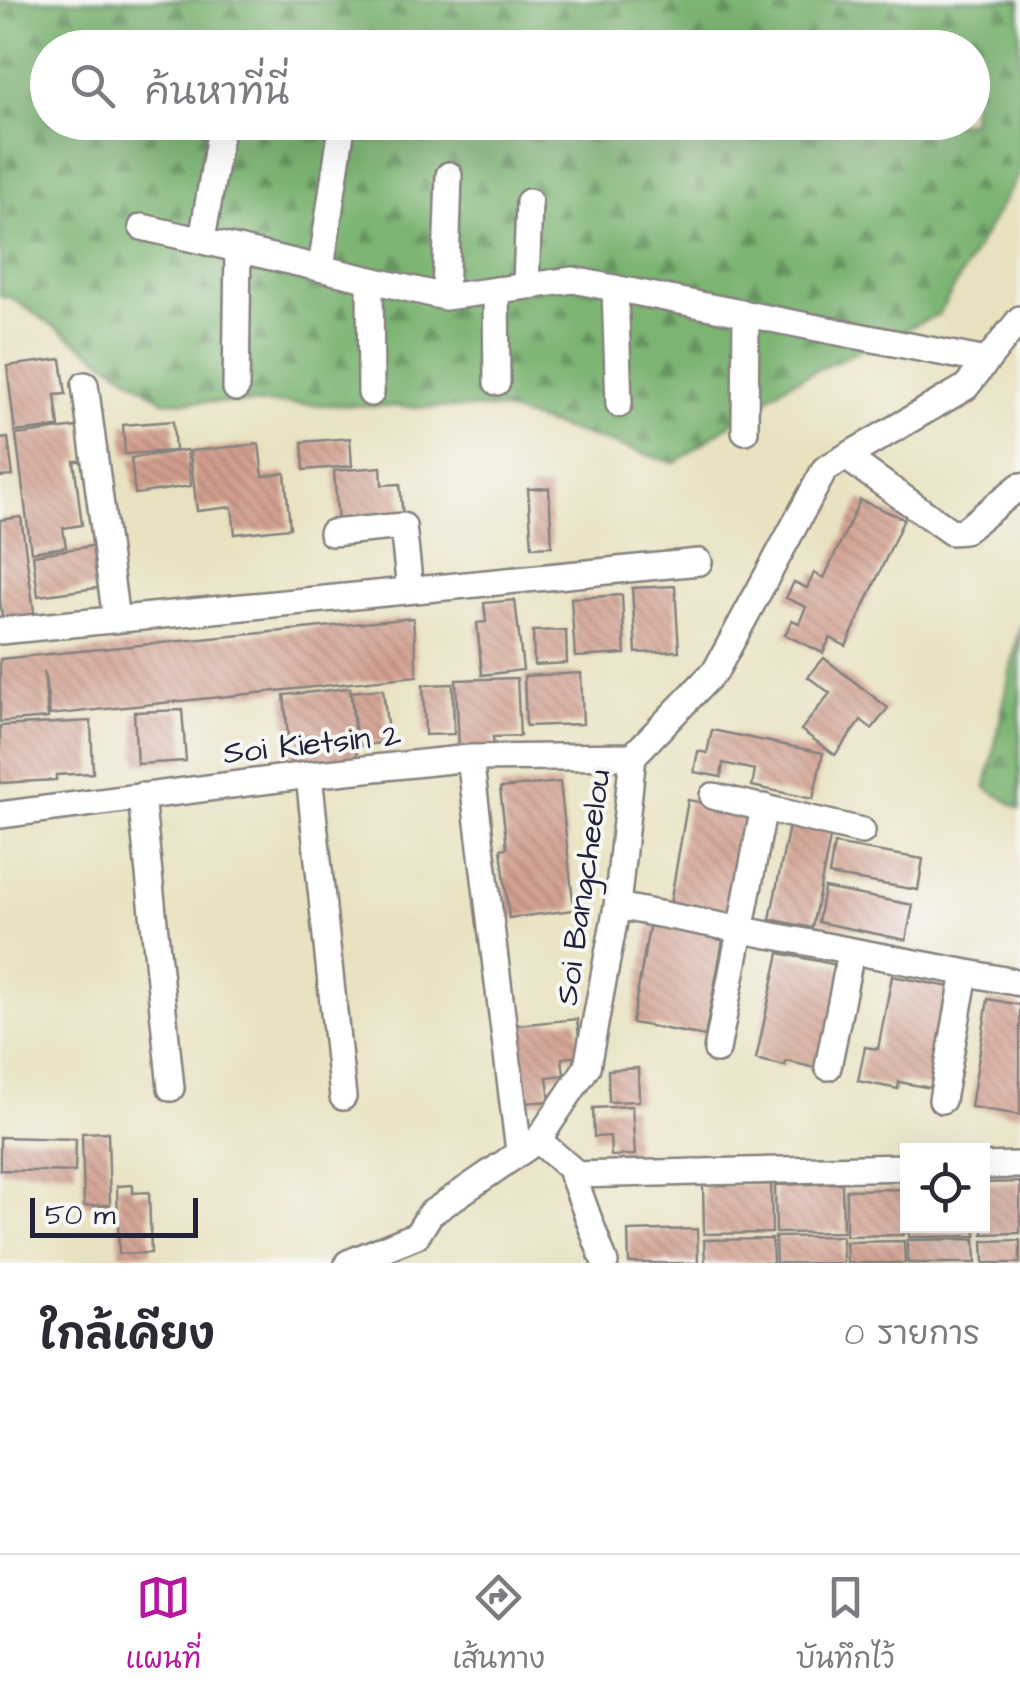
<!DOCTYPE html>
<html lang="th">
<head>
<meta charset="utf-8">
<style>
	:root { --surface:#fff; --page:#f7f7f7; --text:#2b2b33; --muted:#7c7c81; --line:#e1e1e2; --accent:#b5179e }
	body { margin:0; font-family:"Architects Daughter","Playpen Sans Thai",sans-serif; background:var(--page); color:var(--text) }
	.controls { position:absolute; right:30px; bottom:30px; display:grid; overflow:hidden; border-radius:0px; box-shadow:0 10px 40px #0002 }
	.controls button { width:90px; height:90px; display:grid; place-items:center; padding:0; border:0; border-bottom:2px solid var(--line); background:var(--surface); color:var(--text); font:50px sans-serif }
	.scale { position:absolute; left:30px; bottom:25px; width:168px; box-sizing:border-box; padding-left:10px; border:5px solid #22223b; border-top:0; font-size:28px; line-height:35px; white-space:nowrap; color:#22223b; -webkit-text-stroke:8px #f6f6f2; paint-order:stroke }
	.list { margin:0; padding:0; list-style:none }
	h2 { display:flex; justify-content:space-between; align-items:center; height:130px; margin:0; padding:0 40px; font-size:42px }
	h2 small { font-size:32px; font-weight:400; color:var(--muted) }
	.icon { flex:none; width:55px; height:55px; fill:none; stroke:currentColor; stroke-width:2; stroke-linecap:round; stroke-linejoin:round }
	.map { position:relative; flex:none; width:1020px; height:1263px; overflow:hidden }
	.search { position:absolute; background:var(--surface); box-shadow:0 10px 40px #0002; left:30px; right:30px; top:30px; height:110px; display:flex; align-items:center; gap:25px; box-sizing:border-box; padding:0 35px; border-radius:55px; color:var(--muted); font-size:38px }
	.sheet { height:290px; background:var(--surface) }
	nav { display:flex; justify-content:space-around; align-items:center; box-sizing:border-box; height:140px; border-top:2px solid var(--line); background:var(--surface); font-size:28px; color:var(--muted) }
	nav a { display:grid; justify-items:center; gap:5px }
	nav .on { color:var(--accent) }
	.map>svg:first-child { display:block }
	.forest { fill:url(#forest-firs); stroke:#4f6b56; stroke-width:2.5; fill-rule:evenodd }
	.building { fill:url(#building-back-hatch) }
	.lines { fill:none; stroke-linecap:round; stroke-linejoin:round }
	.street-casing { stroke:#86827e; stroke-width:30 }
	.street { stroke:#fff; stroke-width:25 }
	.labels { text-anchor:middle; stroke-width:8; stroke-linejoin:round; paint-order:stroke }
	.street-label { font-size:32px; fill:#22223b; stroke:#f6f6f2 }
</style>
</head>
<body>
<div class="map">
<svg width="1020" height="1263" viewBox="0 0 1020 1263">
	<defs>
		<pattern id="forest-firs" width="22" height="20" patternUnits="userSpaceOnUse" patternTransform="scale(2.5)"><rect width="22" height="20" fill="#7cb472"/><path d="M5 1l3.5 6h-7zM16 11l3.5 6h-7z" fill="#65925f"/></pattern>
		<pattern id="building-back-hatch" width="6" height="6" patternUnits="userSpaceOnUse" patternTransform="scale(2.5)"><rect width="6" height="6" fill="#d29e8e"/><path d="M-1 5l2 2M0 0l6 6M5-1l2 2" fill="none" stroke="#aa8075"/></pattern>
	</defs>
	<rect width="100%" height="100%" fill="#f6f6f2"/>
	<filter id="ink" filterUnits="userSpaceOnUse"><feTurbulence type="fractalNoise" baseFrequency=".01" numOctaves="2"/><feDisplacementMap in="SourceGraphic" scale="20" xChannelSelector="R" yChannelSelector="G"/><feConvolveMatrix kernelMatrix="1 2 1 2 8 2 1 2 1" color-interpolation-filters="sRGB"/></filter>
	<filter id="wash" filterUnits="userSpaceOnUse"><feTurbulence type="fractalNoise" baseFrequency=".0048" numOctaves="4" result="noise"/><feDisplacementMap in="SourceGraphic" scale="40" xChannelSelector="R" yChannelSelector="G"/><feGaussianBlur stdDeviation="2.25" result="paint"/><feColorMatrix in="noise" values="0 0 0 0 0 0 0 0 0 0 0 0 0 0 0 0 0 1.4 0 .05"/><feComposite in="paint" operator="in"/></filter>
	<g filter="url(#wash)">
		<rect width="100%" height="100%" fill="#e9e2c1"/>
		<path class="forest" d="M 0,0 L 1020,0 L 1020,172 L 939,314 L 787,384 L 675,463 L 500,409 L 164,401 L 10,297 L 0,297 ZM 48,48 L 972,48 L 972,122 L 48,122 Z
			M 1020,625 L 1020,809 L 986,788 Z"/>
		<g id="blocks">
			<path class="building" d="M 61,359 L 66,394 L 55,395 L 59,427 L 15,432 L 7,366 Z
				M 173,421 L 175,451 L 125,454 L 123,425 Z
				M 77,427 L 82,461 L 74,461 L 82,525 L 63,528 L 66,547 L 31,552 L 16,435 Z
				M 8,438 L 13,476 L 0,477 L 0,439 Z
				M 350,438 L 352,466 L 304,470 L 302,442 Z
				M 259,444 L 263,476 L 285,473 L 290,528 L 235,534 L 232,507 L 197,511 L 190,451 Z
				M 187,450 L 191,486 L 135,494 L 131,458 Z
				M 381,467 L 382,485 L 400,484 L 403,518 L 338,523 L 334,471 Z
				M 549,488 L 552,546 L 532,547 L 528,489 Z
				M 860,500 L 904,519 L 846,646 L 830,638 L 823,653 L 785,635 L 792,620 L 799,623 L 806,607 L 786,598 L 794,582 L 807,588 L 814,573 L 824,578 Z
				M 21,517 L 35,619 L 3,623 L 0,602 L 0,520 Z
				M 98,545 L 104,587 L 38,596 L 33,555 Z
				M 675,586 L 679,651 L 636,653 L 632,588 Z
				M 622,595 L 625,654 L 575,657 L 571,598 Z
				M 515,600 L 523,670 L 482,675 L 477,623 L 486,622 L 484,603 Z
				M 413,618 L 417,676 L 50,715 L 44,671 L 48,718 L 0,722 L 0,659 Z
				M 566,630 L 567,663 L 534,665 L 533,631 Z
				M 824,658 L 888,708 L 872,729 L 861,720 L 835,755 L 801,730 L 830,693 L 808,677 Z
				M 581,673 L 583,724 L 526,726 L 524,676 Z
				M 517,678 L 520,736 L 493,737 L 494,750 L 459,751 L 456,680 Z
				M 453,684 L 454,734 L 425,735 L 423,685 Z
				M 350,688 L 357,756 L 291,766 L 284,695 Z
				M 383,689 L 389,742 L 357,746 L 351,692 Z
				M 182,710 L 186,761 L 137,764 L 134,712 Z
				M 91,721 L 93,773 L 56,775 L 56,780 L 0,783 L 0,726 Z
				M 712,730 L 823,753 L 813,799 L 752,786 L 755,770 L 723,763 L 721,777 L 694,772 L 698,751 L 707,753 Z
				M 560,782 L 574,910 L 509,918 L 501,849 L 507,848 L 500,788 Z
				M 688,800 L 753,812 L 735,916 L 670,904 Z
				M 790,821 L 832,829 L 812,928 L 770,919 Z
				M 834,844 L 923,859 L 918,890 L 829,875 Z
				M 824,888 L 913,905 L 906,940 L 818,922 Z
				M 650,922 L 724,935 L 705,1036 L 632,1023 Z
				M 779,953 L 842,966 L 820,1069 L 786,1061 L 785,1066 L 756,1059 Z
				M 892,976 L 955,988 L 936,1089 L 899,1082 L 898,1089 L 858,1081 L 865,1047 L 878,1049 Z
				M 988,999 L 1020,1005 L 1020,1115 L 971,1107 Z
				M 577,1019 L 581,1056 L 562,1058 L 564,1075 L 547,1077 L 550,1101 L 523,1103 L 516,1025 Z
				M 638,1068 L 639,1101 L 609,1102 L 608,1070 Z
				M 632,1106 L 635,1155 L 611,1156 L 610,1136 L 594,1137 L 593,1108 Z
				M 108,1132 L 110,1205 L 84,1206 L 82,1133 Z
				M 0,1137 L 76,1139 L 75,1172 L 0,1170 Z
				M 1020,1182 L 1020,1233 L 983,1234 L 982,1183 Z
				M 842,1183 L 843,1232 L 776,1233 L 775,1185 Z
				M 771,1184 L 772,1233 L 704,1234 L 703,1185 Z
				M 133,1185 L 133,1193 L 149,1192 L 151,1253 L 119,1254 L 117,1186 Z
				M 904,1189 L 904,1235 L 846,1236 L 846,1190 Z
				M 908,1226 L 976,1226 L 976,1236 L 909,1237 Z
				M 697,1229 L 698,1263 L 629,1263 L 628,1231 Z
				M 842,1236 L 843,1263 L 776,1263 L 775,1237 Z
				M 772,1239 L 773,1263 L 705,1263 L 704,1240 Z
				M 975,1239 L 976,1263 L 908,1263 L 907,1240 Z
				M 1020,1240 L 1020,1263 L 984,1263 L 983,1241 Z
				M 904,1241 L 905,1263 L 847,1263 L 846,1242 Z"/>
		</g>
	</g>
	<g filter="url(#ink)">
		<use href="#blocks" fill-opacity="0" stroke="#86827e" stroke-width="2.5"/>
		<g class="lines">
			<g class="street-casing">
				<path id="street" d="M 142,227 L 445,297 L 573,280 L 986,361
					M 202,240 L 222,122
					M 321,268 L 341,133
					M 370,280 L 371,393
					M 526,286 L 529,202
					M 615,288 L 619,404
					M 496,290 L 497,382
					M 445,297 L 449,175
					M 85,385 L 116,620
					M 236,388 L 238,249
					M 745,431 L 746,314
					M 846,457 L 951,532 L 964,531 L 1020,486
					M 332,533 L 403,526 L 410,590
					M 0,631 L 699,562
					M 470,758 L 519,1151
					M 309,775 L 343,1097
					M 141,796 L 171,1088
					M 713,796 L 862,831
					M 0,815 L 309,775 L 470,758 L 633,756
					M 617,906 L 1020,983
					M 717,1050 L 764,807
					M 828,1067 L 851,952
					M 942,1100 L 965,973
					M 538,1140 L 570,1168 L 605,1263
					M 982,1166 L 1020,1165
					M 572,1175 L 908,1167
					M 348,1263 L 417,1235 L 430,1214 L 538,1140 L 587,1067 L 617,906 L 633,756 L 716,670 L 825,469 L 966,387 L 1020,319"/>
			</g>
			<use href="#street" class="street"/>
		</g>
	</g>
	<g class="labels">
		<g class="street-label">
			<text transform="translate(312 743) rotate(-6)" y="11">Soi Kietsin 2</text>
			<text transform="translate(582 887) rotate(-82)" y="11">Soi Bangcheelou</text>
		</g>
	</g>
</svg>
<div class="controls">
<button><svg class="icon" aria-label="locate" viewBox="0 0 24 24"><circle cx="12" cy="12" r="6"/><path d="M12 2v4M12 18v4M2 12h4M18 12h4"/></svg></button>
</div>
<div class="scale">50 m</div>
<div class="search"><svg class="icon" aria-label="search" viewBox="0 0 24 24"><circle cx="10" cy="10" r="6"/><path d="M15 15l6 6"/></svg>ค้นหาที่นี่</div>
</div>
<section class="sheet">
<h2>ใกล้เคียง<small>0 รายการ</small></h2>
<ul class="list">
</ul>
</section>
<nav>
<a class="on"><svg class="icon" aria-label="map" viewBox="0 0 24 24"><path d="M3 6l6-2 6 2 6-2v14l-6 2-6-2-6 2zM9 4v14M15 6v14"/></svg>แผนที่</a>
<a><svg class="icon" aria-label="directions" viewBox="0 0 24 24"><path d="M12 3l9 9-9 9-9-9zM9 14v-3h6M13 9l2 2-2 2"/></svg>เส้นทาง</a>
<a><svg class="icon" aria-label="saved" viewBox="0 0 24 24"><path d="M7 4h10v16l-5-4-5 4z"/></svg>บันทึกไว้</a>
</nav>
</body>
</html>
